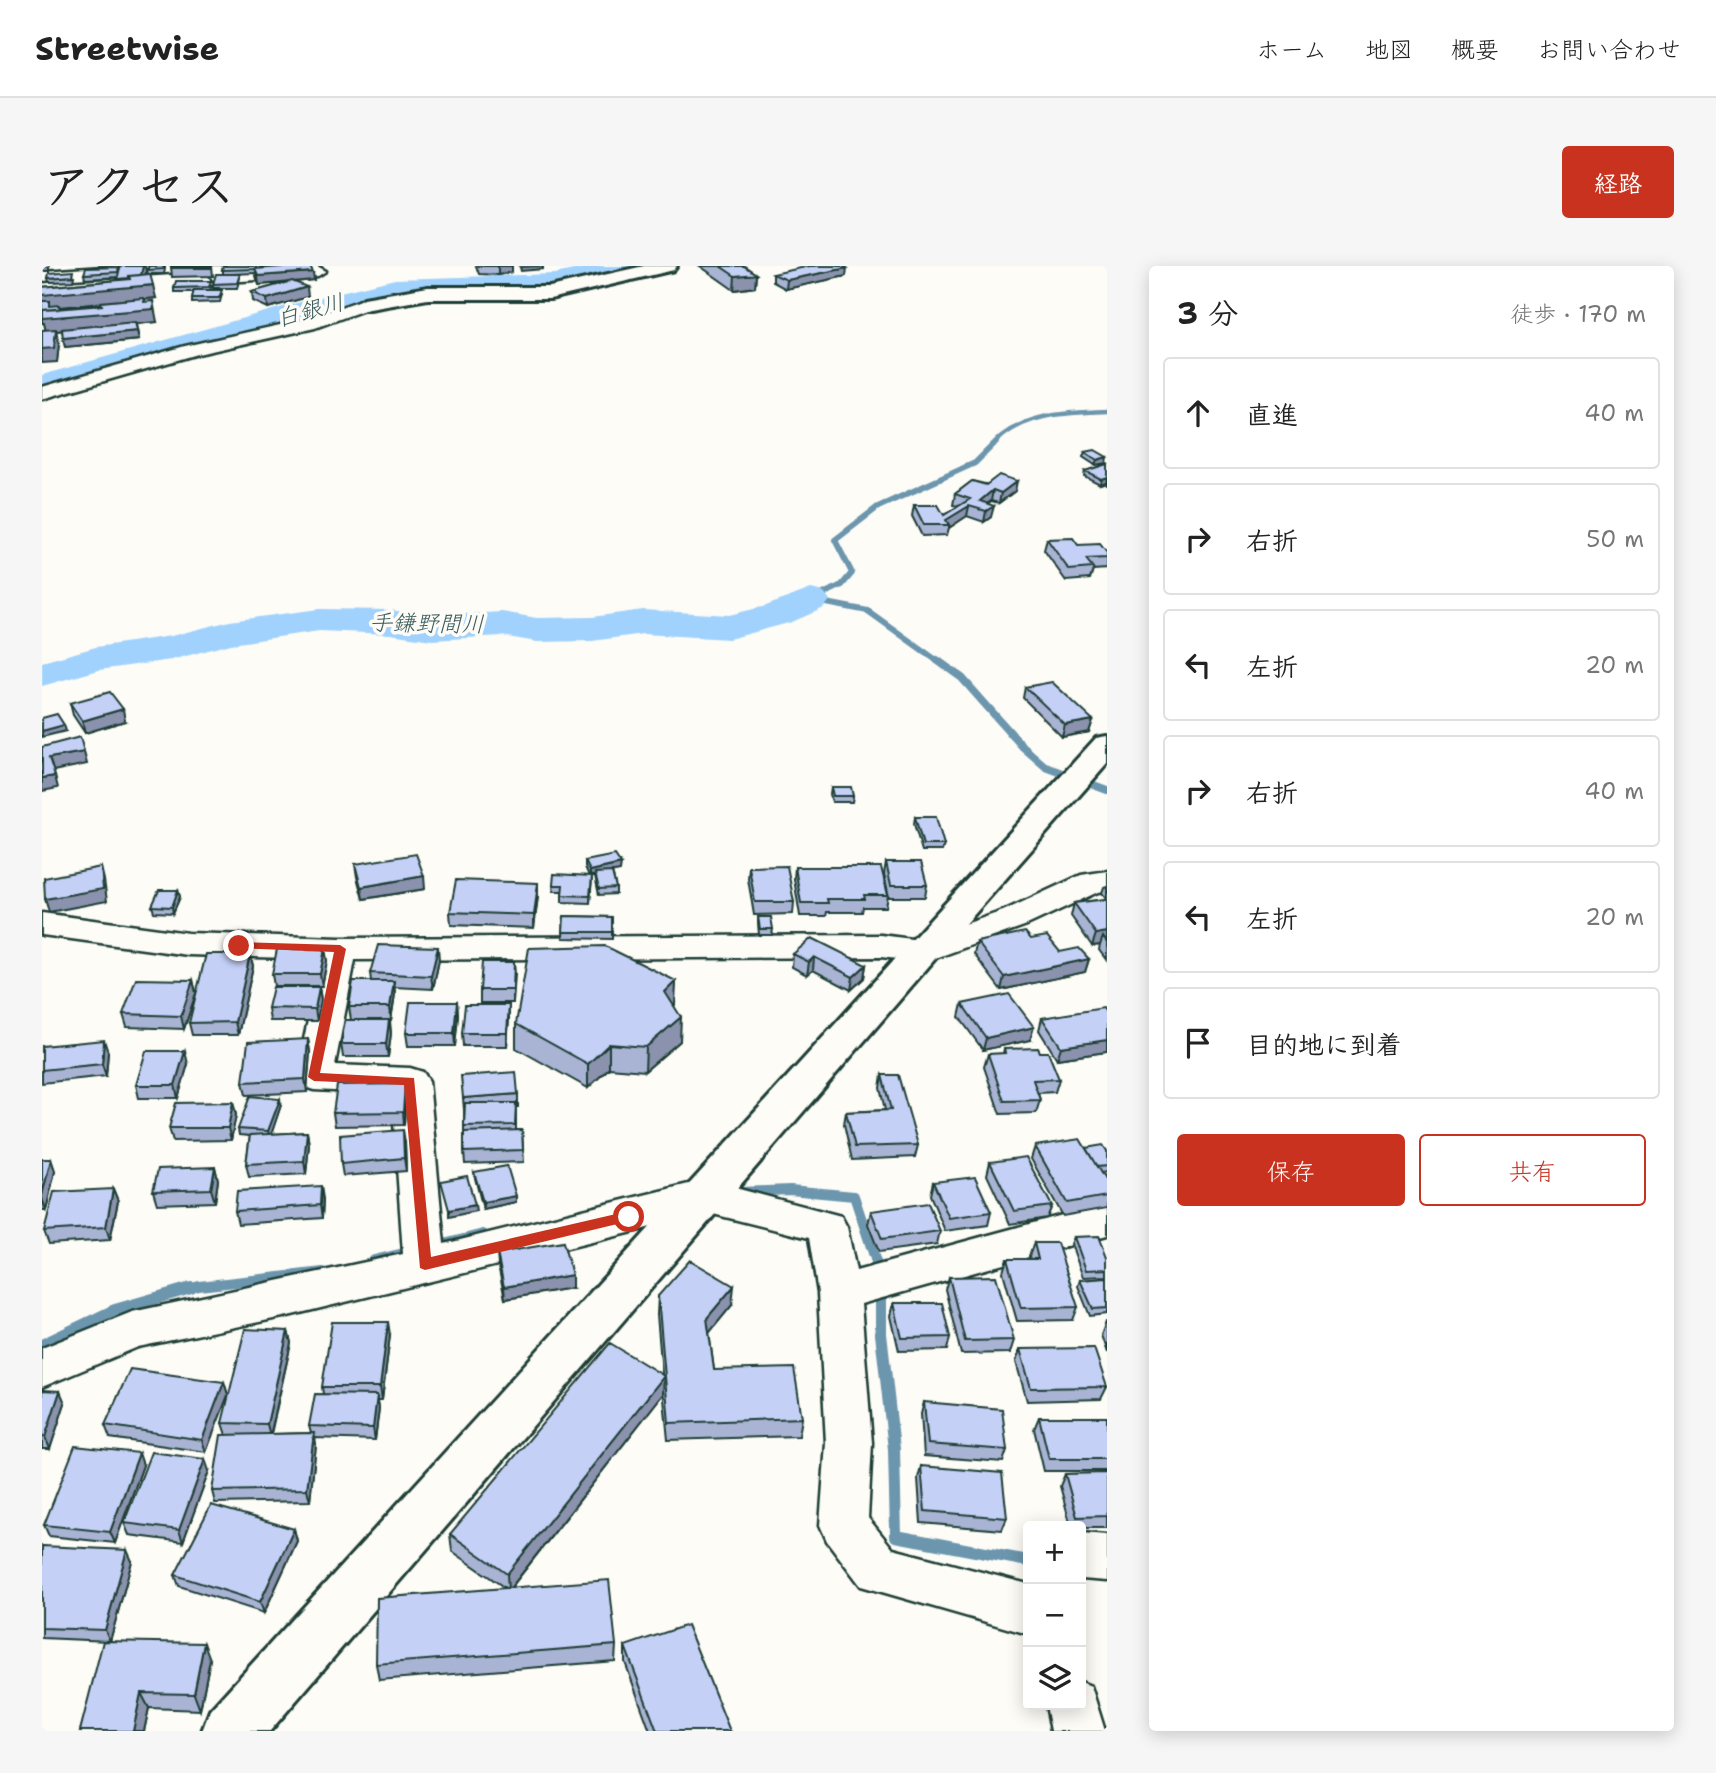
<!DOCTYPE html>
<html lang="ja">
<head>
<meta charset="utf-8">
<style>
	:root { --surface:#fff; --page:#f6f6f6; --text:#222; --muted:#767676; --line:#e0e0e0; --accent:#c8321e }
	body { margin:0; font-family:"Shantell Sans","Klee One",sans-serif; background:var(--page); color:var(--text) }
	.controls { position:absolute; right:21px; bottom:21px; display:grid; overflow:hidden; border-radius:7px; box-shadow:0 4px 18px #0003 }
	.controls button { width:63px; height:63px; display:grid; place-items:center; padding:0; border:0; border-bottom:2px solid var(--line); background:var(--surface); color:var(--text); font:35px sans-serif }
	.stop { position:absolute; width:21px; height:21px; margin:-16px; border:5px solid #c8321e; border-radius:50%; background:#fff }
	.stop.end { background:#c8321e; border-color:#fff; box-shadow:0 2px 7px #0008 }
	.list { margin:0; padding:0; list-style:none }
	h2 { display:flex; justify-content:space-between; align-items:center; height:91px; margin:0; padding:0 28px; font-size:30px }
	h2 small { font-size:23px; font-weight:400; color:var(--muted) }
	.list li { display:grid; grid-template-columns:46px 1fr auto; gap:21px; align-items:center; box-sizing:border-box; height:112px; margin:0 14px 14px; padding:0 14px; border:2px solid var(--line); border-radius:7px }
	.list b { display:block; font-size:26px; white-space:nowrap }
	.list em { font-size:23px; font-style:normal; color:var(--muted) }
	.actions { display:flex; gap:14px; padding:21px 28px }
	.actions a { flex:1; padding:16px 0; border:2px solid var(--accent); border-radius:7px; text-align:center; font-size:24px; color:var(--accent) }
	.actions .main { background:var(--accent); color:#fff }
	.icon { flex:none; width:38px; height:38px; fill:none; stroke:currentColor; stroke-width:2; stroke-linecap:round; stroke-linejoin:round }
	.map { position:relative; flex:none; width:1065px; height:1465px; overflow:hidden; border-radius:7px }
	header { display:flex; align-items:center; gap:42px; box-sizing:border-box; height:98px; padding:0 35px; background:var(--surface); border-bottom:2px solid var(--line) }
	header strong { font-size:33px }
	nav { display:flex; gap:38px; margin-inline-start:auto; font-size:24px }
	.intro { display:flex; align-items:center; justify-content:space-between; box-sizing:border-box; height:168px; padding:0 42px }
	h1 { margin:0; font-size:49px }
	.button { padding:18px 32px; border-radius:7px; background:var(--accent); color:#fff; font-size:24px; font-weight:700 }
	main { display:flex; gap:42px; padding:0 42px }
	aside { flex:1; background:var(--surface); border-radius:7px; box-shadow:0 4px 18px #0003 }
	.map>svg:first-child { display:block }
	.lines { fill:none; stroke-linecap:round; stroke-linejoin:round }
	.stream-far4 { stroke:#6c96ad; stroke-width:4.5 }
	.stream-far3 { stroke:#6c96ad; stroke-width:6 }
	.stream-far2 { stroke:#6c96ad; stroke-width:8 }
	.stream-far1 { stroke:#6c96ad; stroke-width:10 }
	.stream { stroke:#6c96ad; stroke-width:12 }
	.river { fill:#a0d2fd; fill-rule:evenodd }
	.street-casing { stroke:#1f3d34; stroke-width:5 }
	.secondary-casing { stroke:#1f3d34; stroke-width:6 }
	.street { fill:#fdfcf7; fill-rule:evenodd }
	.secondary { fill:#fdfcf7; fill-rule:evenodd }
	.wall { fill:#a9b3d4; stroke:#1f3d34; stroke-width:2; fill-rule:evenodd }
	.shaded-wall { fill:#8a92ad; stroke:#1f3d34; stroke-width:2 }
	.building { fill:#c5d0f7; stroke:#1f3d34; stroke-width:2 }
	.route { fill:#c8321e }
	.labels { text-anchor:middle; stroke-width:7; stroke-linejoin:round; paint-order:stroke }
	.far-water-label { font-size:23px; font-style:italic; fill:#395b5c; stroke:#fdfcf7 }
</style>
</head>
<body>
<header>
<strong>Streetwise</strong>
<nav><a>ホーム</a><a>地図</a><a>概要</a><a>お問い合わせ</a></nav>
</header>
<div class="intro"><h1>アクセス</h1><a class="button">経路</a></div>
<main>
<div class="map">
<svg width="1065" height="1465" viewBox="0 0 1065 1465">
	<rect width="100%" height="100%" fill="#fdfcf7"/>
	<filter id="ink" filterUnits="userSpaceOnUse"><feTurbulence type="fractalNoise" baseFrequency=".0143" numOctaves="2"/><feDisplacementMap in="SourceGraphic" scale="14" xChannelSelector="R" yChannelSelector="G"/><feConvolveMatrix kernelMatrix="1 2 1 2 8 2 1 2 1" color-interpolation-filters="sRGB"/></filter>
	<g filter="url(#ink)">
		<g class="lines">
			<path class="stream-far4" d="M 955,175 C 985,146 1026,147 1065,145"/>
			<path class="stream-far3" d="M 769,334 L 800,319 L 810,307 L 793,274 L 836,241 L 933,197 L 956,174
				M 769,334 L 826,345 L 897,396"/>
			<path class="stream-far2" d="M 895,394 L 920,412 L 981,481 L 1004,501 L 1065,524"/>
			<path class="stream-far1" d="M 696,926 L 748,924 L 812,930 L 838,1008
				M 390,981 L 441,968
				M 332,994 L 370,985
				M 143,1024 L 157,1020 L 281,1006"/>
			<path class="stream" d="M 839,1022 L 839,1068 L 852,1183 L 854,1270 L 986,1295
				M 0,1079 L 73,1044 L 149,1022"/>
			<path class="river" d="M 550,0 L 596,0 L 592,5 L 513,24 L 353,29 L 286,45 L 0,127 L 0,109 L 269,33 L 353,13 L 513,8 Z
				M 769,323 L 782,326 L 788,334 L 782,342 L 750,356 L 687,373 L 601,368 L 550,375 L 495,376 L 460,370 L 390,374 L 348,368 L 277,365 L 189,378 L 129,394 L 57,404 L 0,420 L 0,396 L 54,381 L 129,370 L 188,355 L 277,343 L 348,344 L 390,350 L 460,346 L 495,352 L 550,351 L 601,344 L 687,349 L 724,340 Z"/>
			<g class="street-casing">
				<path id="street" d="M 76,0 L 162,0 L 154,5 L 0,15 L 0,5 Z
					M 163,0 L 183,0 L 185,6 L 275,0 L 284,5 L 276,10 L 185,16 L 171,14 Z
					M 322,33 L 328,34 L 331,38 L 328,42 L 273,62 L 156,88 L 0,133 L 0,121 L 143,80 L 261,54 Z
					M 1065,605 L 1065,625 L 1056,626 L 985,659 L 891,693 L 879,696 L 839,691 L 313,694 L 293,799 L 368,802 L 381,806 L 387,815 L 402,978 L 663,914 L 799,950 L 805,961 L 814,1005 L 1065,937 L 1065,969 L 819,1038 L 830,1177 L 826,1252 L 851,1283 L 986,1318 L 986,1368 L 819,1320 L 785,1275 L 778,1259 L 784,1177 L 776,1027 L 767,972 L 663,946 L 587,967 L 246,1050 L 96,1081 L 0,1121 L 0,1082 L 90,1046 L 361,988 L 350,828 L 272,824 L 259,820 L 254,811 L 279,693 L 146,689 L 0,669 L 0,647 L 146,667 L 298,672 L 839,669 L 877,674 L 961,645 L 1039,609 Z
					M 1039,1267 L 1065,1269 L 1065,1315 L 1039,1313 Z
					M 1039,1416 L 1049,1420 L 1063,1465 L 1009,1465 L 1004,1439 L 1039,1439 Z"/>
			</g>
			<g class="secondary-casing">
				<path id="secondary" d="M 602,0 L 635,0 L 632,4 L 508,33 L 386,33 L 322,44 L 312,38 L 322,32 L 386,21 L 508,21 Z
					M 1065,470 L 1065,498 L 892,694 L 228,1465 L 160,1465 L 168,1444 L 1054,472 Z"/>
			</g>
			<use href="#street" class="street"/>
			<use href="#secondary" class="secondary"/>
		</g>
		<path class="wall" d="M 79,0 L 103,0 L 104,5 L 103,9 L 114,32 L 102,33 L 115,56 L 94,58 L 97,74 L 23,81 L 20,64 L 14,65 L 17,77 L 15,96 L 2,57 L 0,57 L 0,21 L 76,14 L 76,11 L 43,13 L 42,8 L 78,5 ZM 59,37 L 60,39 L 18,43 L 18,41 Z
			M 107,0 L 123,0 L 123,3 L 122,8 L 106,8 L 105,4 Z
			M 129,0 L 170,0 L 171,10 L 130,11 Z
			M 181,0 L 215,3 L 238,1 L 218,2 L 218,0 L 268,0 L 272,14 L 253,16 L 266,31 L 226,42 L 211,35 L 210,26 L 243,17 L 217,19 L 213,7 L 190,8 L 198,8 L 198,12 L 195,22 L 171,22 L 171,18 L 181,8 Z
			M 434,0 L 470,0 L 470,6 L 456,9 L 437,8 Z
			M 658,0 L 702,0 L 714,8 L 713,21 L 692,24 Z
			M 731,8 L 804,10 L 744,23 L 731,16 Z
			M 32,10 L 31,15 L 7,16 L 6,12 Z
			M 170,19 L 168,24 L 180,28 L 178,36 L 150,37 L 150,32 L 152,26 L 132,26 L 132,22 Z
			M 1043,186 L 1064,197 L 1053,199 L 1041,191 Z
			M 1065,198 L 1065,218 L 1064,218 L 1064,216 L 1058,218 L 1042,210 L 1043,205 Z
			M 930,215 L 973,225 L 957,237 L 949,235 L 945,238 L 949,251 L 942,256 L 925,250 L 907,262 L 905,269 L 880,270 L 870,250 L 872,239 L 902,249 L 916,240 L 911,239 L 913,228 Z
			M 1005,273 L 1036,279 L 1065,287 L 1065,303 L 1051,304 L 1048,313 L 1024,315 L 1002,284 Z
			M 983,421 L 1051,454 L 1047,466 L 1020,471 L 981,432 Z
			M 28,437 L 83,455 L 43,467 L 31,449 Z
			M 789,521 L 811,530 L 810,536 L 790,536 L 788,528 Z
			M 873,551 L 902,579 L 900,585 L 880,585 L 872,558 Z
			M 543,595 L 578,605 L 570,606 L 574,622 L 574,628 L 557,629 L 553,610 L 550,610 L 548,637 L 520,636 L 520,625 L 512,625 L 511,619 L 547,610 L 543,601 Z
			M 844,596 L 885,619 L 883,631 L 847,631 L 842,608 Z
			M 313,598 L 383,623 L 321,633 L 315,611 Z
			M 707,601 L 752,636 L 751,648 L 712,649 L 706,613 Z
			M 753,601 L 846,629 L 844,641 L 821,641 L 820,646 L 785,646 L 784,650 L 758,650 L 752,613 Z
			M 1065,620 L 1065,695 L 1057,684 L 1058,679 L 1050,680 L 1029,650 L 1032,637 L 1065,633 L 1060,627 L 1062,621 Z
			M 136,624 L 138,631 L 131,647 L 112,646 L 110,640 Z
			M 496,630 L 492,662 L 409,659 L 408,646 Z
			M 522,650 L 570,651 L 570,673 L 521,672 Z
			M 716,651 L 731,663 L 730,669 L 717,669 L 716,657 Z
			M 989,673 L 1018,686 L 1047,693 L 1043,706 L 959,724 L 932,688 L 935,676 Z
			M 283,683 L 285,695 L 280,720 L 232,720 L 230,708 Z
			M 208,688 L 211,700 L 196,769 L 150,769 L 147,757 Z
			M 751,688 L 824,699 L 822,712 L 809,724 L 771,704 L 765,709 L 750,701 Z
			M 397,694 L 391,723 L 352,721 L 353,728 L 349,754 L 348,754 L 349,767 L 346,791 L 301,791 L 299,778 L 309,754 L 307,741 L 329,715 L 328,707 Z
			M 472,696 L 471,737 L 438,737 L 438,724 Z
			M 151,714 L 154,727 L 142,763 L 85,761 L 81,748 Z
			M 634,715 L 632,740 L 638,775 L 603,805 L 567,802 L 546,822 L 474,782 L 474,758 Z
			M 277,721 L 279,734 L 275,755 L 228,755 L 226,742 Z
			M 415,736 L 416,749 L 413,780 L 366,780 L 364,767 Z
			M 920,738 L 988,774 L 941,784 L 917,751 Z
			M 1065,748 L 1065,786 L 1015,793 L 997,764 L 1000,752 Z
			M 467,752 L 465,780 L 421,780 L 420,767 Z
			M 266,773 L 268,786 L 265,826 L 204,829 L 201,816 Z
			M 0,780 L 66,786 L 64,810 L 0,817 Z
			M 962,783 L 998,786 L 1017,813 L 1013,826 L 996,827 L 998,834 L 994,847 L 958,848 L 942,801 L 946,788 L 961,788 Z
			M 146,798 L 136,832 L 97,832 L 94,819 Z
			M 840,809 L 876,879 L 873,891 L 810,894 L 802,858 L 804,846 L 843,844 L 838,822 Z
			M 476,828 L 476,841 L 474,841 L 474,864 L 480,864 L 482,896 L 423,898 L 422,886 L 422,844 L 421,832 Z
			M 364,831 L 362,859 L 293,860 L 291,847 Z
			M 191,836 L 194,849 L 189,874 L 131,875 L 127,862 Z
			M 239,839 L 229,868 L 265,866 L 267,879 L 264,908 L 207,911 L 204,898 L 208,870 L 197,869 L 196,863 Z
			M 363,876 L 364,905 L 301,910 L 299,898 Z
			M 993,880 L 1044,882 L 1065,885 L 1065,906 L 1059,907 L 1065,917 L 1065,942 L 1021,950 L 989,893 Z
			M 0,893 L 9,893 L 13,905 L 4,944 L 0,944 Z
			M 948,896 L 1010,940 L 1005,952 L 968,958 L 945,909 Z
			M 173,901 L 176,914 L 173,936 L 115,938 L 111,925 Z
			M 432,906 L 474,930 L 474,936 L 441,943 L 433,912 Z
			M 891,916 L 949,946 L 946,959 L 903,965 L 888,929 Z
			M 71,923 L 76,935 L 68,974 L 7,978 L 2,965 Z
			M 281,933 L 280,952 L 196,958 L 193,945 Z
			M 829,945 L 898,965 L 895,978 L 837,986 L 826,958 Z
			M 1032,971 L 1065,991 L 1065,1010 L 1041,1011 L 1029,978 Z
			M 992,977 L 1036,1041 L 1031,1054 L 975,1055 L 961,1006 L 965,993 L 988,993 L 987,990 Z
			M 455,987 L 530,1022 L 463,1033 L 456,999 Z
			M 907,1011 L 972,1074 L 968,1087 L 919,1088 L 903,1023 Z
			M 1065,1012 L 1065,1048 L 1048,1050 L 1036,1020 L 1038,1014 Z
			M 616,1030 L 690,1039 L 667,1066 L 672,1104 L 760,1152 L 757,1170 L 626,1174 L 621,1123 L 621,1128 L 469,1322 L 574,1379 L 573,1395 L 337,1414 L 334,1398 L 463,1322 L 410,1285 L 408,1268 L 620,1108 L 615,1049 Z
			M 852,1037 L 908,1071 L 905,1084 L 857,1085 L 849,1050 Z
			M 1064,1056 L 1065,1056 L 1065,1087 L 1059,1069 Z
			M 246,1065 L 249,1077 L 229,1168 L 269,1167 L 267,1160 L 281,1128 L 280,1121 L 348,1069 L 340,1134 L 336,1134 L 337,1142 L 333,1174 L 273,1172 L 274,1179 L 268,1235 L 173,1237 L 170,1225 L 184,1169 L 180,1157 Z
			M 978,1083 L 1065,1121 L 1059,1133 L 985,1135 L 974,1096 Z
			M 182,1116 L 186,1129 L 164,1186 L 68,1172 L 63,1159 Z
			M 0,1124 L 23,1137 L 8,1183 L 0,1183 Z
			M 882,1136 L 965,1184 L 961,1196 L 882,1190 L 879,1148 Z
			M 997,1151 L 1065,1151 L 1065,1205 L 1002,1205 L 992,1163 Z
			M 101,1199 L 73,1277 L 7,1270 L 2,1259 Z
			M 879,1200 L 965,1252 L 960,1264 L 879,1257 L 876,1212 Z
			M 167,1205 L 141,1276 L 87,1269 L 82,1257 Z
			M 1065,1207 L 1065,1262 L 1039,1262 L 1039,1260 L 1029,1260 L 1018,1220 L 1023,1208 Z
			M 252,1263 L 255,1275 L 222,1347 L 137,1320 L 133,1309 Z
			M 0,1280 L 90,1295 L 68,1375 L 168,1393 L 158,1444 L 107,1442 L 102,1465 L 38,1465 L 67,1375 L 0,1372 Z
			M 583,1380 L 688,1465 L 608,1465 L 583,1396 Z"/>
		<path class="shaded-wall" d="M 7,0 L 7,5 L 0,5 L 0,1 Z
			M 101,0 L 103,0 L 104,5 L 100,20 L 111,19 L 114,32 L 18,41 L 20,51 L 111,35 L 115,56 L 14,65 L 17,77 L 15,96 L 0,97 L 0,83 L 4,66 L 2,57 L 0,57 L 0,29 L 98,12 Z
			M 456,0 L 470,0 L 470,6 L 456,9 Z
			M 501,0 L 501,3 L 479,5 L 478,1 Z
			M 805,2 L 804,10 L 744,23 L 745,14 Z
			M 271,6 L 272,14 L 217,19 L 216,10 Z
			M 714,8 L 713,21 L 692,24 L 693,10 Z
			M 265,21 L 266,31 L 226,42 L 225,33 Z
			M 95,65 L 97,74 L 23,81 L 21,72 Z
			M 1065,191 L 1064,197 L 1053,199 L 1055,194 Z
			M 1065,211 L 1064,216 L 1058,218 L 1059,213 Z
			M 975,215 L 973,225 L 957,237 L 959,227 Z
			M 951,224 L 949,235 L 938,243 L 938,235 Z
			M 927,240 L 925,250 L 907,262 L 907,259 L 904,254 Z
			M 952,240 L 949,251 L 942,256 L 944,245 Z
			M 81,443 L 83,455 L 43,467 L 40,455 Z
			M 1051,454 L 1047,466 L 1020,471 L 1023,459 Z
			M 22,459 L 24,465 L 0,471 L 0,465 Z
			M 42,486 L 45,498 L 11,505 L 7,492 Z
			M 13,510 L 16,522 L 0,525 L 0,512 Z
			M 579,598 L 578,605 L 550,610 L 548,637 L 550,610 L 548,611 L 548,605 Z
			M 59,601 L 62,614 L 65,635 L 7,646 L 3,633 Z
			M 382,610 L 383,623 L 321,633 L 319,621 Z
			M 496,617 L 496,630 L 492,662 L 492,649 Z
			M 136,624 L 138,631 L 131,647 L 130,641 Z
			M 1065,666 L 1065,677 L 1061,671 L 1058,679 L 1050,680 L 1054,668 Z
			M 396,681 L 397,694 L 391,723 L 389,710 Z
			M 283,683 L 285,695 L 280,720 L 278,708 Z
			M 208,688 L 211,700 L 196,769 L 193,756 Z
			M 772,691 L 771,704 L 765,709 L 767,696 Z
			M 1047,693 L 1043,706 L 959,724 L 962,711 Z
			M 472,696 L 473,708 L 471,737 L 471,724 Z
			M 824,699 L 822,712 L 809,724 L 811,711 Z
			M 151,714 L 154,727 L 142,763 L 139,750 Z
			M 352,715 L 353,728 L 349,754 L 348,741 Z
			M 634,715 L 633,739 L 622,750 L 623,726 Z
			M 277,721 L 279,734 L 275,755 L 273,743 Z
			M 415,736 L 416,749 L 413,780 L 412,767 Z
			M 467,739 L 467,752 L 465,780 L 465,767 Z
			M 639,751 L 638,775 L 603,805 L 604,781 Z
			M 347,754 L 349,767 L 346,791 L 344,778 Z
			M 992,761 L 988,774 L 941,784 L 944,772 Z
			M 266,773 L 268,786 L 265,826 L 263,813 Z
			M 62,774 L 66,786 L 64,810 L 60,798 Z
			M 1065,774 L 1065,786 L 1015,793 L 1019,781 Z
			M 567,778 L 567,802 L 546,822 L 546,798 Z
			M 143,785 L 146,798 L 136,832 L 133,819 Z
			M 363,818 L 364,831 L 362,859 L 361,846 Z
			M 238,833 L 239,839 L 228,872 L 226,865 Z
			M 191,836 L 194,849 L 189,874 L 186,862 Z
			M 361,864 L 363,876 L 364,905 L 362,892 Z
			M 265,866 L 267,879 L 264,908 L 262,895 Z
			M 9,893 L 13,905 L 4,944 L 0,932 L 0,929 Z
			M 173,901 L 176,914 L 173,936 L 169,923 Z
			M 279,920 L 281,933 L 280,952 L 278,939 Z
			M 71,923 L 76,935 L 68,974 L 64,961 Z
			M 474,930 L 474,936 L 441,943 L 441,936 Z
			M 433,939 L 434,945 L 407,951 L 407,944 Z
			M 530,1009 L 530,1022 L 463,1033 L 462,1021 Z
			M 692,1020 L 690,1039 L 664,1071 L 665,1052 Z
			M 346,1056 L 348,1069 L 340,1134 L 338,1121 Z
			M 246,1065 L 249,1077 L 228,1170 L 225,1158 Z
			M 622,1110 L 621,1128 L 466,1325 L 465,1308 Z
			M 182,1116 L 186,1129 L 164,1186 L 160,1174 Z
			M 18,1125 L 23,1137 L 8,1183 L 3,1171 Z
			M 335,1129 L 337,1142 L 333,1174 L 331,1162 Z
			M 272,1167 L 274,1179 L 268,1235 L 265,1223 Z
			M 97,1187 L 101,1199 L 73,1277 L 68,1266 Z
			M 163,1193 L 167,1205 L 141,1276 L 137,1264 Z
			M 252,1263 L 255,1275 L 222,1347 L 218,1336 Z
			M 85,1284 L 90,1295 L 68,1375 L 63,1364 Z
			M 162,1377 L 168,1393 L 158,1444 L 152,1428 Z
			M 99,1427 L 107,1442 L 102,1465 L 91,1465 Z"/>
		<path class="building" d="M 79,0 L 101,0 L 99,9 L 87,10 L 87,12 L 75,13 Z
			M 107,0 L 122,0 L 121,3 L 105,4 Z
			M 129,0 L 169,0 L 169,2 L 129,2 Z
			M 181,0 L 214,0 L 214,3 L 180,4 Z
			M 252,0 L 268,0 L 271,6 L 216,10 L 213,3 Z
			M 678,0 L 702,0 L 714,8 L 693,10 Z
			M 768,0 L 801,0 L 805,2 L 745,14 L 731,8 Z
			M 77,1 L 76,6 L 42,8 L 44,2 Z
			M 31,5 L 30,10 L 6,12 L 7,7 Z
			M 108,8 L 111,19 L 0,29 L 0,21 L 88,13 L 87,10 Z
			M 174,8 L 198,8 L 195,17 L 171,18 Z
			M 134,15 L 169,15 L 167,21 L 132,22 Z
			M 250,15 L 265,21 L 225,33 L 210,26 Z
			M 152,24 L 180,24 L 177,32 L 150,32 Z
			M 101,32 L 102,36 L 111,35 L 112,43 L 1,52 L 1,44 L 60,39 L 59,36 Z
			M 0,35 L 8,35 L 8,40 L 17,39 L 18,43 L 1,44 L 1,47 L 0,47 Z
			M 93,56 L 95,65 L 21,72 L 20,63 Z
			M 14,63 L 12,82 L 0,83 L 0,64 Z
			M 1053,184 L 1065,191 L 1055,194 L 1043,186 Z
			M 1065,198 L 1065,211 L 1059,213 L 1043,205 Z
			M 957,209 L 975,215 L 959,227 L 951,224 L 938,235 L 952,240 L 944,245 L 927,240 L 904,254 L 907,259 L 882,259 L 872,239 L 896,239 L 902,249 L 928,233 L 913,228 L 930,215 L 944,219 Z
			M 1031,272 L 1036,279 L 1058,278 L 1065,287 L 1065,292 L 1044,293 L 1051,302 L 1027,304 L 1005,273 Z
			M 1010,416 L 1051,454 L 1023,459 L 983,421 Z
			M 68,426 L 81,443 L 40,455 L 28,437 Z
			M 15,448 L 22,459 L 0,465 L 0,452 Z
			M 38,471 L 42,486 L 7,492 L 13,510 L 0,512 L 0,481 Z
			M 789,521 L 809,521 L 811,530 L 791,530 Z
			M 873,551 L 894,551 L 902,579 L 881,579 Z
			M 374,588 L 382,610 L 319,621 L 313,598 Z
			M 573,589 L 579,598 L 548,605 L 543,595 Z
			M 844,596 L 879,596 L 885,619 L 849,619 Z
			M 745,600 L 752,636 L 713,636 L 707,601 Z
			M 59,601 L 61,623 L 3,633 L 2,612 Z
			M 753,601 L 839,601 L 846,629 L 822,629 L 823,633 L 785,633 L 786,637 L 759,637 Z
			M 570,606 L 574,622 L 557,623 L 553,607 Z
			M 512,608 L 550,610 L 548,630 L 520,629 L 521,619 L 511,619 Z
			M 414,614 L 496,617 L 492,649 L 408,646 Z
			M 117,624 L 136,624 L 130,641 L 110,640 Z
			M 1065,633 L 1065,666 L 1054,668 L 1032,637 Z
			M 522,650 L 570,651 L 570,666 L 521,666 Z
			M 716,651 L 729,651 L 731,663 L 718,663 Z
			M 983,666 L 989,673 L 1005,670 L 1018,686 L 1037,682 L 1047,693 L 962,711 L 935,676 Z
			M 770,672 L 824,699 L 811,711 L 772,691 L 767,696 L 751,688 Z
			M 336,679 L 396,681 L 389,710 L 328,707 Z
			M 563,680 L 634,715 L 623,726 L 639,751 L 604,781 L 567,778 L 546,798 L 474,758 L 487,682 Z
			M 235,683 L 283,683 L 278,708 L 230,708 Z
			M 164,688 L 208,688 L 193,756 L 147,757 Z
			M 440,696 L 472,696 L 471,724 L 438,724 Z
			M 94,713 L 151,714 L 139,750 L 81,748 Z
			M 311,715 L 352,715 L 348,741 L 307,741 Z
			M 231,721 L 277,721 L 273,743 L 226,742 Z
			M 967,728 L 992,761 L 944,772 L 920,738 Z
			M 368,736 L 415,736 L 412,767 L 364,767 Z
			M 423,739 L 467,739 L 465,767 L 420,767 Z
			M 1061,742 L 1065,748 L 1065,774 L 1019,781 L 1000,752 Z
			M 303,754 L 347,754 L 344,778 L 299,778 Z
			M 266,773 L 263,813 L 201,816 L 206,776 Z
			M 62,774 L 60,798 L 0,804 L 0,780 Z
			M 996,782 L 998,786 L 1006,786 L 1017,813 L 991,814 L 998,834 L 962,835 L 946,788 L 963,787 L 962,783 Z
			M 104,785 L 143,785 L 133,819 L 94,819 Z
			M 474,806 L 476,828 L 421,832 L 419,810 Z
			M 840,809 L 856,809 L 876,879 L 813,881 L 804,846 L 849,844 Z
			M 363,818 L 361,846 L 291,847 L 295,819 Z
			M 208,830 L 238,833 L 226,865 L 196,863 Z
			M 191,836 L 186,862 L 127,862 L 134,837 Z
			M 423,837 L 474,837 L 473,859 L 422,860 Z
			M 361,864 L 362,892 L 299,898 L 298,869 Z
			M 480,864 L 481,884 L 422,886 L 422,866 Z
			M 265,866 L 262,895 L 204,898 L 208,869 Z
			M 1038,873 L 1065,917 L 1065,930 L 1025,937 L 993,880 Z
			M 1061,879 L 1065,885 L 1065,900 L 1055,901 L 1044,882 Z
			M 984,891 L 1010,940 L 972,945 L 948,896 Z
			M 0,893 L 9,893 L 0,929 Z
			M 465,900 L 474,930 L 441,936 L 432,906 Z
			M 173,901 L 169,923 L 111,925 L 116,903 Z
			M 425,910 L 433,939 L 407,944 L 399,915 Z
			M 933,911 L 949,946 L 907,952 L 891,916 Z
			M 279,920 L 278,939 L 193,945 L 195,925 Z
			M 71,923 L 64,961 L 2,965 L 12,926 Z
			M 886,937 L 898,965 L 840,973 L 829,945 Z
			M 1057,970 L 1065,991 L 1065,1003 L 1044,1004 L 1032,971 Z
			M 521,976 L 530,1009 L 462,1021 L 455,987 Z
			M 992,977 L 1015,977 L 1036,1041 L 979,1042 L 965,993 L 996,993 Z
			M 648,994 L 692,1020 L 665,1052 L 672,1104 L 752,1102 L 760,1152 L 627,1157 L 616,1030 Z
			M 954,1010 L 972,1074 L 923,1075 L 907,1011 Z
			M 1065,1012 L 1065,1042 L 1051,1043 L 1038,1014 Z
			M 852,1037 L 900,1037 L 908,1071 L 860,1072 Z
			M 290,1056 L 346,1056 L 338,1121 L 280,1121 Z
			M 203,1063 L 246,1065 L 225,1158 L 180,1157 Z
			M 568,1077 L 622,1110 L 465,1308 L 408,1268 Z
			M 1052,1082 L 1065,1121 L 989,1122 L 978,1083 Z
			M 88,1103 L 182,1116 L 160,1174 L 63,1159 Z
			M 0,1124 L 18,1125 L 3,1171 L 0,1171 Z
			M 273,1128 L 335,1129 L 331,1162 L 267,1160 Z
			M 882,1136 L 960,1143 L 965,1184 L 886,1178 Z
			M 997,1151 L 1065,1151 L 1065,1193 L 1007,1193 Z
			M 272,1167 L 265,1223 L 170,1225 L 179,1169 Z
			M 33,1180 L 97,1187 L 68,1266 L 2,1259 Z
			M 109,1186 L 163,1193 L 137,1264 L 82,1257 Z
			M 879,1200 L 960,1207 L 965,1252 L 883,1245 Z
			M 1065,1207 L 1065,1250 L 1035,1251 L 1023,1208 Z
			M 169,1239 L 252,1263 L 218,1336 L 133,1309 Z
			M 0,1280 L 85,1284 L 63,1364 L 0,1362 Z
			M 567,1314 L 574,1379 L 334,1398 L 335,1332 Z
			M 645,1359 L 688,1465 L 615,1465 L 583,1380 Z
			M 61,1375 L 162,1377 L 152,1428 L 99,1427 L 91,1465 L 38,1465 Z"/>
	</g>
	<path class="route" d="M 197,676 L 298,679 L 304,683 L 278,807 L 372,812 L 389,991 L 587,945 L 594,951 L 592,954 L 383,1004 L 378,1002 L 362,819 L 272,815 L 266,811 L 292,686 L 193,682 L 193,677 Z"/>
	<g class="labels">
		<g class="far-water-label">
			<text transform="translate(268 44) rotate(-15)" y="8">白銀川</text>
			<text transform="translate(385 357) rotate(1)" y="8">手鎌野間川</text>
		</g>
	</g>
</svg>
<div class="controls">
<button>+</button>
<button>−</button>
<button><svg class="icon" aria-label="layers" viewBox="0 0 24 24"><path d="M12 4l9 5-9 5-9-5zM3 14l9 5 9-5"/></svg></button>
</div>
<div class="stop" style="left:587px;top:951px"></div>
<div class="stop end" style="left:197px;top:680px"></div>
</div>
<aside>
<h2>3 分<small>徒歩 · 170 m</small></h2>
<ul class="list">
<li><svg class="icon" aria-label="ahead" viewBox="0 0 24 24"><path d="M12 20V5M6 11l6-6 6 6"/></svg><div><b>直進</b></div><em>40 m</em></li>
<li><svg class="icon" aria-label="right" viewBox="0 0 24 24"><path d="M7 20v-9h11M14 6l5 5-5 5"/></svg><div><b>右折</b></div><em>50 m</em></li>
<li><svg class="icon" aria-label="left" viewBox="0 0 24 24"><path d="M17 20v-9H6M10 6l-5 5 5 5"/></svg><div><b>左折</b></div><em>20 m</em></li>
<li><svg class="icon" aria-label="right" viewBox="0 0 24 24"><path d="M7 20v-9h11M14 6l5 5-5 5"/></svg><div><b>右折</b></div><em>40 m</em></li>
<li><svg class="icon" aria-label="left" viewBox="0 0 24 24"><path d="M17 20v-9H6M10 6l-5 5 5 5"/></svg><div><b>左折</b></div><em>20 m</em></li>
<li><svg class="icon" aria-label="arrive" viewBox="0 0 24 24"><path d="M6 21V4h12l-3 4 3 4H6"/></svg><div><b>目的地に到着</b></div></li>
</ul>
<div class="actions"><a class="main">保存</a><a>共有</a></div>
</aside>
</main>
</body>
</html>
